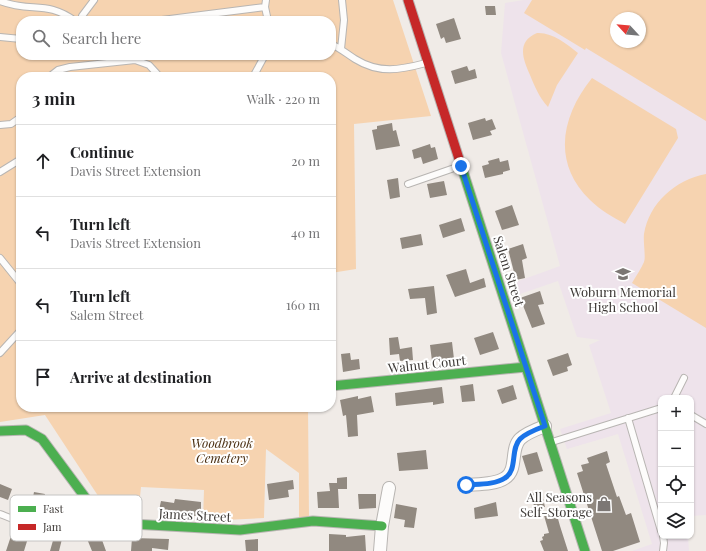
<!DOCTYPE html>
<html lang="en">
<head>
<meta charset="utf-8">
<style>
	:root { --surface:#fff; --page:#f2f2f2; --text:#202124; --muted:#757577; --line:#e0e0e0 }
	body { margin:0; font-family:"Playfair Display",serif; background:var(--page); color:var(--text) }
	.controls { position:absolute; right:12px; bottom:12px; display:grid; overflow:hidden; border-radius:8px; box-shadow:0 1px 3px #0004 }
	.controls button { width:36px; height:36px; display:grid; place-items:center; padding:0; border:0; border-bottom:1px solid var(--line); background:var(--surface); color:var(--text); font:20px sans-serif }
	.compass { position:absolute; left:610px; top:12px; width:36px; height:36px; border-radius:50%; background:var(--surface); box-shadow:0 1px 3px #0004; rotate:296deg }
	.stop { position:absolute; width:12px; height:12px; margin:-9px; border:3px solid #1a73e8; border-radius:50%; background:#fff }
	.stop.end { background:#1a73e8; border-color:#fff; box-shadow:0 1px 4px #0008 }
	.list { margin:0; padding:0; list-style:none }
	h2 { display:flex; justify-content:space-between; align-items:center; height:52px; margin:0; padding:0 16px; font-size:17px }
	h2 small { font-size:13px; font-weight:400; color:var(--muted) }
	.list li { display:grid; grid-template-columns:26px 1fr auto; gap:12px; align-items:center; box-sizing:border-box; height:72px; padding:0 16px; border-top:1px solid var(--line) }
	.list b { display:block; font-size:15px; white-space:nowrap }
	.list p { margin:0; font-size:13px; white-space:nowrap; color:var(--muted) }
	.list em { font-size:13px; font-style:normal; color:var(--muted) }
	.icon { flex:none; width:22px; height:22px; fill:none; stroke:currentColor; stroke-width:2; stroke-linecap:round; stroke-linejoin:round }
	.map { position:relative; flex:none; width:706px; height:551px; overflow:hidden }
	.search { position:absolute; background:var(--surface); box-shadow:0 1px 3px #0004; left:16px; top:16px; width:320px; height:44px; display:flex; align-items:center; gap:10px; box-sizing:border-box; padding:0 14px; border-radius:16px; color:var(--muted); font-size:15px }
	.panel { position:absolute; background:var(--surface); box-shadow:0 1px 3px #0004; left:16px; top:72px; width:320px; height:340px; border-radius:16px }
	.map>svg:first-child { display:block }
	.education { fill:#eee3eb; fill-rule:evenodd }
	.green { fill:#f6d3b0; fill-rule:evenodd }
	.building { fill:#918980 }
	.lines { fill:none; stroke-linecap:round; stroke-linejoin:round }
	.lane-casing { stroke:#b8b5b2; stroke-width:8 }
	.street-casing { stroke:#b8b5b2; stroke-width:14 }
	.fast-casing { stroke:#b8b5b2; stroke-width:11 }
	.jam-casing { stroke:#b8b5b2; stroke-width:11 }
	.lane { stroke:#fdfcfb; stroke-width:6 }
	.street { stroke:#fdfcfb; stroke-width:12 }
	.fast { stroke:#4caf50; stroke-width:9 }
	.jam { stroke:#c62828; stroke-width:9 }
	.route { stroke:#1a73e8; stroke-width:5 }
	.labels { text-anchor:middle; stroke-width:4; stroke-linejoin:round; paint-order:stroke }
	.street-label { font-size:13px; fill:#3d3936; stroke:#fff }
	.poi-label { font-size:13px; fill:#3d3936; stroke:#fff }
	.park-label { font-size:13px; font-style:italic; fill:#492e11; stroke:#fff }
	.key { fill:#fff; stroke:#c5c4c3; stroke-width:1 }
	.key-label { font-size:11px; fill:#3d3936 }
</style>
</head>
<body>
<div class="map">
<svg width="706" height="551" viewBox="0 0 706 551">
	<rect width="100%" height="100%" fill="#f0ebe7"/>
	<path class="education" d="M 524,0 L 706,0 L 706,515 L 691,516 L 691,398 L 661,398 L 661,536 L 688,536 L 689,551 L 632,551 L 652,544 L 618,434 L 567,449 L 560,429 L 611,413 L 589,345 L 600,340 L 577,337 L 558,281 L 517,295 L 513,283 L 560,266 L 501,53 L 505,3 ZM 616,18 L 640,18 L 640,42 L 616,42 Z"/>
	<path class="green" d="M 0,0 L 393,0 L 431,116 L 354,124 L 356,269 L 331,273 L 331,77 L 21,77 L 21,407 L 308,407 L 309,517 L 299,517 L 299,473 L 266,449 L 264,518 L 203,521 L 204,490 L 141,487 L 138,517 L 114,515 L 108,511 L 45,415 L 0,422 ZM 21,21 L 331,21 L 331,55 L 21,55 Z
		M 532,0 L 706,0 L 706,121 L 586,48 L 585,50 L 524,13 ZM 616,18 L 640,18 L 640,42 L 616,42 Z
		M 537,33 C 552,32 567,44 578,53 L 557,85 L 548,107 C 539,97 535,87 530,75 C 523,59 516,42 537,33 Z
		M 592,78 L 676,129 L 678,138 L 625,224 C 613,217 600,210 590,200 C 551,162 562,115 592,78 Z
		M 706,174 L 706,328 L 632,283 C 636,276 641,269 644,262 C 646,257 643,242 644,234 C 649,203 675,180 706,174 Z"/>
	<path class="building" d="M 485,6 L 495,6 L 496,15 L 486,15 Z
		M 454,18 L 461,39 L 446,43 L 444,37 L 441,39 L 436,24 Z
		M 467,66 L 469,71 L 475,69 L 477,78 L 455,84 L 451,71 Z
		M 485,118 L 486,121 L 492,119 L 496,129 L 490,131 L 492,135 L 473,140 L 468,123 Z
		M 392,123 L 393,131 L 396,130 L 400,146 L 376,150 L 372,130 L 377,129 L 377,126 Z
		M 430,144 L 431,148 L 435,147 L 438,159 L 423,164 L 421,157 L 414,159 L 412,150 Z
		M 499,158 L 500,162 L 508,160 L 510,170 L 503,172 L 503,174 L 485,178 L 482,166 L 489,164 L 488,161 Z
		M 398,178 L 400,197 L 390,199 L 387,180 Z
		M 444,181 L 447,195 L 430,198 L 427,184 Z
		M 512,205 L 519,225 L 502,230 L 495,211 Z
		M 461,218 L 465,231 L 443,238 L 439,225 Z
		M 421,234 L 423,245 L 402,249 L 400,238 Z
		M 523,244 L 527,258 L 522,260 L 525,278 L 516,280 L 508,249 Z
		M 466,269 L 470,283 L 484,278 L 486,287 L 455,297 L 446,275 Z
		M 434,286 L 437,313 L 427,315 L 425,298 L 410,299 L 408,289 Z
		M 540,291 L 544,304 L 538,305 L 545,324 L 532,328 L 520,298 Z
		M 493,332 L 499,349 L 480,355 L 474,338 Z
		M 398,337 L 400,349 L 412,347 L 413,360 L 400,361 L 399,354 L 390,355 L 389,338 Z
		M 452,342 L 454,359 L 432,361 L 430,345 Z
		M 350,353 L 351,360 L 359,359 L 360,369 L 343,372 L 341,354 Z
		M 568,353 L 572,365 L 567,367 L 568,371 L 553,376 L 547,360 Z
		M 473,384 L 475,401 L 462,402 L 460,386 Z
		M 513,385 L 517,399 L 502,404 L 497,390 Z
		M 442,387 L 444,403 L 433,405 L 433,402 L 396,406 L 395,393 Z
		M 358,396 L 358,399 L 371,396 L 374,412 L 357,415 L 358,436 L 348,437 L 346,415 L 343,416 L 340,400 Z
		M 426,450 L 428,469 L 399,471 L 397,453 Z
		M 607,451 L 610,462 L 606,464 L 617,497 L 619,496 L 626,515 L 631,513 L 640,542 L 613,551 L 602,551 L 577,473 L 583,471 L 581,465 L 589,463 L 587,458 Z
		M 537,452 L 543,471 L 528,475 L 522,456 Z
		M 347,477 L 347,489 L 338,489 L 339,508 L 318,508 L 317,492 L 330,491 L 329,483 L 337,483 L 337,478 Z
		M 293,480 L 294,489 L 288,490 L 289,497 L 269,500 L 267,484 Z
		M 0,484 L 12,489 L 8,500 L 0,497 Z
		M 541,490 L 545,507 L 535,509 L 530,493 Z
		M 34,492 L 45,494 L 42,514 L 30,512 Z
		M 358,494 L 376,494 L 376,508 L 359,509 Z
		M 175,499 L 201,502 L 201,517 L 159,510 L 161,501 L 174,503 Z
		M 496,502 L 498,516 L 475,519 L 474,508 Z
		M 396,504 L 417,508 L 414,528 L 404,527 L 405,520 L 394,518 Z
		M 555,508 L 560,526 L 568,551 L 544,551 L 540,541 L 543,540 L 542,537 L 544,536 L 544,534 L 549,533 L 543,512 Z
		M 98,529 L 106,551 L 92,551 L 85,534 Z
		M 12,533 L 28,538 L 24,551 L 6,551 Z
		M 329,534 L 346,535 L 346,537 L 365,535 L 366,551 L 329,551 Z
		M 54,537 L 62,539 L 59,551 L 50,551 Z
		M 132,538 L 169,539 L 168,550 L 152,548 L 152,551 L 131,551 Z
		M 258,539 L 258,551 L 246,551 L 245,540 Z"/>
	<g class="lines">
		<g class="lane-casing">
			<path id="lane" d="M 266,0 L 265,7 L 268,21
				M 0,1 C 31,13 47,0 75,21
				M 81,21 L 82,16 L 94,0
				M 154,21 L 265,7
				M 0,37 L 21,39
				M 331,44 C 340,48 347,54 355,59 C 379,74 400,70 426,63
				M 341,49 L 344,20 L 342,0
				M 49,77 L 58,70 L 70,67 L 135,60 L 149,65 L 160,77
				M 253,77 L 265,55
				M 0,125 L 11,124 L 21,117
				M 0,172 L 21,159
				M 408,184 L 460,166
				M 0,258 L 21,284
				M 0,353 L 21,330
				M 674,398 L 684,378
				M 691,415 L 706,424
				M 628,418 L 661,531
				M 552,442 L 661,408
				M 0,514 C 32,526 74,549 101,516
				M 663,536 L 664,543 L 663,551"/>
		</g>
		<g class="street-casing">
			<path id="street" d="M 466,485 C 477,484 495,485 505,478 C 518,470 510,449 520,439 C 526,433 537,429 545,426
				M 380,551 L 382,526 L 389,488"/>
		</g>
		<g class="fast-casing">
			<path id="fast" d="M 461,165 L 585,551
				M 331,386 L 526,367
				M 0,431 L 26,430 L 42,439 L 96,512 L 114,523 L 240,530 L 313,521 L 382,526"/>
		</g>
		<g class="jam-casing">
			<path id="jam" d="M 408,0 L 461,165"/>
		</g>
		<use href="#lane" class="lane"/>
		<use href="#street" class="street"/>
		<use href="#fast" class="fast"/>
		<use href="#jam" class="jam"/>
	</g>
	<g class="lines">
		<path class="route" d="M 461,166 L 545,426 C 537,429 526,433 520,439 C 510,449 518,470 505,478 C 495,485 477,484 466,485"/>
	</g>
	<defs>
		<g id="school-bare" transform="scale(1.2)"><path d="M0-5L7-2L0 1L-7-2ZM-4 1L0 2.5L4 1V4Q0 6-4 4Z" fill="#7c7774" stroke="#fff" stroke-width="2.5" paint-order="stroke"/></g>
		<g id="shop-bare" transform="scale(1.2)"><path d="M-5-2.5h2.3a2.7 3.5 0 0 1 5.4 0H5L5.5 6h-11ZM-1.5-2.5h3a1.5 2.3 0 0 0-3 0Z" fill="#7c7774" stroke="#fff" stroke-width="2.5" paint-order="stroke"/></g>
	</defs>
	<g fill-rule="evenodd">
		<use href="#school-bare" x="623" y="274"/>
		<use href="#shop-bare" x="604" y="504"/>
	</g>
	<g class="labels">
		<g class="street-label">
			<text transform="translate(509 271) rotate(72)" y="5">Salem Street</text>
			<text transform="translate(427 364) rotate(-6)" y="5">Walnut Court</text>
			<text transform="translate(195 515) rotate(3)" y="5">James Street</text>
		</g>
		<g class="poi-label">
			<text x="623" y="297">Woburn Memorial<tspan x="623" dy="15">High School</tspan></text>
			<text x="592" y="502" text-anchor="end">All Seasons<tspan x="592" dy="15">Self-Storage</tspan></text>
		</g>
		<g class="park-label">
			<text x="222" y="448">Woodbrook<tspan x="222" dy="15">Cemetery</tspan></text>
		</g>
	</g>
	<rect x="10" y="495" width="132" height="46" rx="6" class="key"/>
	<rect x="18" y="506" width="18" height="6" fill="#4caf50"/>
	<rect x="18" y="524" width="18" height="6" fill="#c62828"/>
	<g class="key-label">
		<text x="43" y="513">Fast</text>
		<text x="43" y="531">Jam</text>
	</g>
</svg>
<div class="controls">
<button>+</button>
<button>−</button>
<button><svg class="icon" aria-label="locate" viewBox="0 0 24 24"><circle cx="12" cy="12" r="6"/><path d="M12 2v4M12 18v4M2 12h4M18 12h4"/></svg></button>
<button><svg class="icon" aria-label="layers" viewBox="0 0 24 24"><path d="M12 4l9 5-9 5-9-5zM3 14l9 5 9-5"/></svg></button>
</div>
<svg class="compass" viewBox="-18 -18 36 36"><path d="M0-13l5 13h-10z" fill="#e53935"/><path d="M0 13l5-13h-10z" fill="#757577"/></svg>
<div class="stop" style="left:466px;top:485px"></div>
<div class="stop end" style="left:461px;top:166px"></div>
<div class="search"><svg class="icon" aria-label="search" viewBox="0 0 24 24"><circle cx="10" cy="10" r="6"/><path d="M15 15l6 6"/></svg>Search here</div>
<section class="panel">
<h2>3 min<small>Walk · 220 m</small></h2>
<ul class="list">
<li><svg class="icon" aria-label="ahead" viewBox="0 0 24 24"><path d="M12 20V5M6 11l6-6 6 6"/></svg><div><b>Continue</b><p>Davis Street Extension</p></div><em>20 m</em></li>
<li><svg class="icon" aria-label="left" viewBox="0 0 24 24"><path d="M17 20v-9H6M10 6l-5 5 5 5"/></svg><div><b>Turn left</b><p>Davis Street Extension</p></div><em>40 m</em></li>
<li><svg class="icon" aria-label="left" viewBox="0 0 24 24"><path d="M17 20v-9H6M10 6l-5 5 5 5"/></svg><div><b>Turn left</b><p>Salem Street</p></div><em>160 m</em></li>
<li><svg class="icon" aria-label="arrive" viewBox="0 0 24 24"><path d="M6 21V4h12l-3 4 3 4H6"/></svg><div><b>Arrive at destination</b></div></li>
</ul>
</section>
</div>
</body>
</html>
